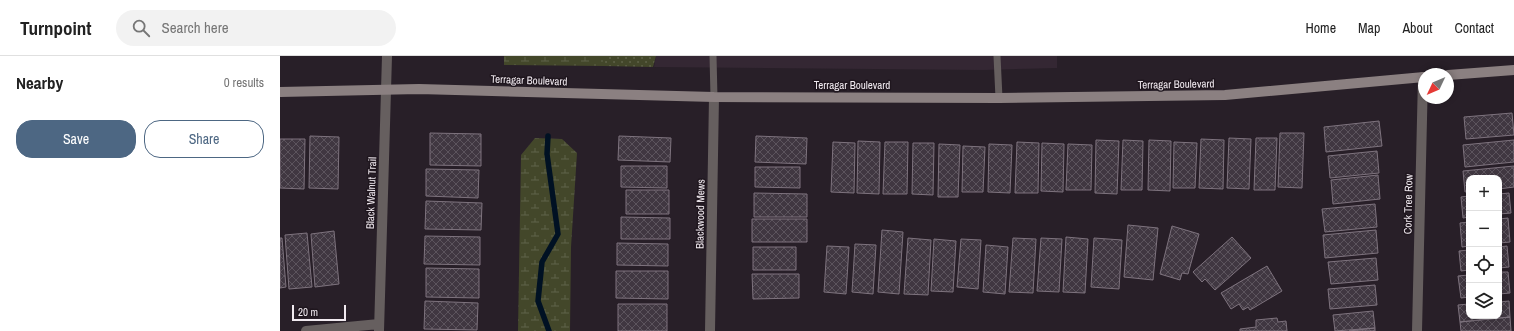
<!DOCTYPE html>
<html lang="en">
<head>
<meta charset="utf-8">
<style>
	:root { --surface:#fff; --page:#f2f2f2; --text:#222; --muted:#767676; --line:#e0e0e0; --accent:#4d6783 }
	body { margin:0; font-family:"Archivo Narrow",sans-serif; background:var(--page); color:var(--text) }
	.controls { position:absolute; right:12px; bottom:12px; display:grid; overflow:hidden; border-radius:8px; box-shadow:0 2px 6px #0003 }
	.controls button { width:36px; height:36px; display:grid; place-items:center; padding:0; border:0; border-bottom:1px solid var(--line); background:var(--surface); color:var(--text); font:20px sans-serif }
	.compass { position:absolute; left:1138px; top:12px; width:36px; height:36px; border-radius:50%; background:var(--surface); box-shadow:0 2px 6px #0003; rotate:226deg }
	.scale { position:absolute; left:12px; bottom:10px; width:54px; box-sizing:border-box; padding-left:4px; border:2px solid #f1eaf0; border-top:0; font-size:11px; line-height:14px; white-space:nowrap; color:#f1eaf0; -webkit-text-stroke:3px #1f161e; paint-order:stroke }
	.list { margin:0; padding:0; list-style:none }
	h2 { display:flex; justify-content:space-between; align-items:center; height:52px; margin:0; padding:0 16px; font-size:17px }
	h2 small { font-size:13px; font-weight:400; color:var(--muted) }
	.actions { display:flex; gap:8px; padding:12px 16px }
	.actions a { flex:1; padding:9px 0; border:1px solid var(--accent); border-radius:16px; text-align:center; font-size:14px; color:var(--accent) }
	.actions .main { background:var(--accent); color:#fff }
	.icon { flex:none; width:22px; height:22px; fill:none; stroke:currentColor; stroke-width:2; stroke-linecap:round; stroke-linejoin:round }
	.map { position:relative; flex:none; width:1234px; height:275px; overflow:hidden }
	header { display:flex; align-items:center; gap:24px; box-sizing:border-box; height:56px; padding:0 20px; background:var(--surface); border-bottom:1px solid var(--line) }
	header strong { font-size:19px }
	nav { display:flex; gap:22px; margin-inline-start:auto; font-size:14px }
	.search { width:280px; height:36px; background:var(--page); display:flex; align-items:center; gap:10px; box-sizing:border-box; padding:0 14px; border-radius:22px; color:var(--muted); font-size:15px }
	main { display:flex }
	aside { flex:1; background:var(--surface) }
	.map>svg:first-child { display:block }
	.built { fill:#342733 }
	.wetland { fill:url(#wetland-marsh) }
	.park { fill:url(#park-dots) }
	.lines { fill:none; stroke-linecap:round; stroke-linejoin:round }
	.stream { stroke:#001123; stroke-width:5.5 }
	.building { fill:url(#building-cross-hatch); stroke:#7e737e }
	.lane { stroke:#665f5f; stroke-width:7 }
	.street { stroke:#665f5f; stroke-width:10 }
	.secondary { stroke:#8b8081; stroke-width:10 }
	.labels { text-anchor:middle; stroke-width:3; stroke-linejoin:round; paint-order:stroke }
	.street-label { font-size:11px; fill:#f1eaf0; stroke:#1f161e }
</style>
</head>
<body>
<header>
<strong>Turnpoint</strong>
<div class="search"><svg class="icon" aria-label="search" viewBox="0 0 24 24"><circle cx="10" cy="10" r="6"/><path d="M15 15l6 6"/></svg>Search here</div>
<nav><a>Home</a><a>Map</a><a>About</a><a>Contact</a></nav>
</header>
<main>
<aside>
<h2>Nearby<small>0 results</small></h2>
<ul class="list">
</ul>
<div class="actions"><a class="main">Save</a><a>Share</a></div>
</aside>
<div class="map">
<svg width="1234" height="275" viewBox="0 0 1234 275">
	<defs>
		<pattern id="wetland-marsh" width="20" height="14" patternUnits="userSpaceOnUse"><rect width="20" height="14" fill="#43472a"/><path d="M1 5h8M5 5V1M11 12h8M15 12V8" fill="none" stroke="#5f6249"/></pattern>
		<pattern id="park-dots" width="8" height="8" patternUnits="userSpaceOnUse"><rect width="8" height="8" fill="#43472a"/><path d="M2 2h.1M6 6h.1" fill="none" stroke="#5f6249" stroke-width="1.8" stroke-linecap="round"/></pattern>
		<pattern id="building-cross-hatch" width="8" height="8" patternUnits="userSpaceOnUse"><rect width="8" height="8" fill="#403741"/><path d="M0 0l8 8M0 8l8-8" fill="none" stroke="#5c545d"/></pattern>
	</defs>
	<rect width="100%" height="100%" fill="#281f28"/>
	<path class="built" d="M 376,0 L 777,0 L 777,12 L 703,14 L 374,11 Z"/>
	<path class="wetland" d="M 224,0 L 323,0 L 323,10 L 224,9 Z
		M 255,82 L 282,83 L 297,97 L 291,191 L 290,275 L 238,275 L 241,99 Z"/>
	<path class="park" d="M 323,0 L 376,0 L 373,11 L 323,10 Z"/>
	<g class="lines">
		<path class="stream" d="M 268,80 L 267,98 L 278,178 L 262,206 L 258,245 L 269,275"/>
	</g>
	<path class="building" d="M 1232,57 L 1234,79 L 1186,83 L 1184,61 Z
		M 1099,65 L 1102,90 L 1046,96 L 1044,71 Z
		M 150,77 L 201,78 L 201,110 L 150,109 Z
		M 1000,77 L 1024,77 L 1022,132 L 998,131 Z
		M 30,80 L 59,81 L 58,133 L 29,132 Z
		M 339,80 L 391,82 L 390,106 L 338,104 Z
		M 476,80 L 527,82 L 526,108 L 475,106 Z
		M 949,82 L 971,83 L 969,133 L 947,132 Z
		M 976,82 L 997,82 L 995,134 L 974,134 Z
		M 0,83 L 25,83 L 24,133 L 0,132 Z
		M 921,83 L 944,84 L 943,133 L 919,132 Z
		M 816,84 L 839,85 L 837,138 L 815,137 Z
		M 843,84 L 863,85 L 862,134 L 841,134 Z
		M 869,84 L 891,85 L 890,135 L 868,134 Z
		M 1234,84 L 1234,106 L 1185,111 L 1183,89 Z
		M 578,85 L 600,86 L 599,138 L 577,137 Z
		M 553,86 L 575,87 L 574,137 L 551,136 Z
		M 605,86 L 628,86 L 627,138 L 603,138 Z
		M 737,86 L 759,87 L 758,137 L 735,137 Z
		M 894,86 L 917,87 L 915,132 L 893,132 Z
		M 633,87 L 654,87 L 653,139 L 632,138 Z
		M 762,87 L 784,88 L 783,136 L 761,135 Z
		M 659,88 L 680,89 L 678,141 L 658,141 Z
		M 709,88 L 732,89 L 730,137 L 708,136 Z
		M 788,88 L 812,89 L 811,134 L 786,134 Z
		M 683,90 L 705,91 L 703,136 L 682,136 Z
		M 1097,95 L 1099,117 L 1050,122 L 1048,100 Z
		M 341,110 L 387,110 L 387,132 L 341,131 Z
		M 1234,110 L 1234,131 L 1219,133 L 1219,122 L 1189,122 L 1189,135 L 1185,136 L 1183,115 Z
		M 475,111 L 520,111 L 520,132 L 475,131 Z
		M 146,113 L 199,114 L 198,142 L 146,140 Z
		M 1098,119 L 1100,143 L 1053,148 L 1051,124 Z
		M 346,134 L 389,134 L 389,158 L 346,158 Z
		M 474,137 L 527,138 L 527,161 L 474,161 Z
		M 1229,137 L 1231,157 L 1219,158 L 1219,138 Z
		M 1189,140 L 1189,161 L 1183,162 L 1181,141 Z
		M 146,145 L 202,147 L 201,174 L 145,173 Z
		M 1095,148 L 1097,171 L 1045,176 L 1042,153 Z
		M 341,161 L 390,162 L 390,183 L 341,183 Z
		M 1228,162 L 1230,186 L 1219,187 L 1219,163 Z
		M 472,163 L 527,163 L 527,186 L 472,186 Z
		M 1189,166 L 1189,190 L 1182,191 L 1180,167 Z
		M 848,169 L 878,172 L 873,224 L 844,221 Z
		M 892,170 L 919,178 L 908,218 L 902,217 L 900,224 L 880,218 Z
		M 602,174 L 623,176 L 619,238 L 598,236 Z
		M 1096,174 L 1098,197 L 1045,202 L 1043,179 Z
		M 54,175 L 59,228 L 35,231 L 31,178 Z
		M 27,177 L 32,231 L 9,233 L 5,179 Z
		M 145,180 L 200,181 L 200,209 L 144,208 Z
		M 786,181 L 808,183 L 805,237 L 783,236 Z
		M 952,181 L 971,202 L 935,234 L 925,223 L 922,226 L 913,216 Z
		M 0,182 L 2,182 L 6,231 L 0,232 Z
		M 628,182 L 651,184 L 648,239 L 624,238 Z
		M 733,182 L 756,183 L 753,237 L 729,236 Z
		M 761,182 L 782,183 L 779,236 L 757,235 Z
		M 814,182 L 842,184 L 839,233 L 811,231 Z
		M 654,183 L 676,185 L 673,236 L 651,235 Z
		M 681,183 L 701,184 L 698,233 L 677,231 Z
		M 337,187 L 388,188 L 388,210 L 337,209 Z
		M 575,188 L 596,189 L 593,238 L 572,236 Z
		M 706,189 L 728,191 L 725,238 L 703,236 Z
		M 547,190 L 569,191 L 566,238 L 544,236 Z
		M 1227,190 L 1229,211 L 1219,212 L 1219,191 Z
		M 473,191 L 516,191 L 516,214 L 473,214 Z
		M 1189,194 L 1189,214 L 1181,215 L 1179,195 Z
		M 1096,202 L 1098,224 L 1051,228 L 1048,206 Z
		M 987,210 L 1002,235 L 970,254 L 968,251 L 963,254 L 959,248 L 951,253 L 941,237 Z
		M 146,212 L 199,213 L 199,242 L 146,241 Z
		M 336,215 L 388,215 L 388,243 L 336,242 Z
		M 1219,216 L 1228,216 L 1230,237 L 1219,238 Z
		M 472,218 L 519,218 L 519,242 L 473,243 Z
		M 1189,219 L 1189,241 L 1181,242 L 1178,220 Z
		M 1095,229 L 1097,249 L 1050,253 L 1048,233 Z
		M 145,245 L 198,247 L 197,274 L 144,273 Z
		M 1229,245 L 1230,261 L 1180,266 L 1178,249 L 1189,248 L 1189,260 L 1219,260 L 1219,246 Z
		M 338,248 L 387,248 L 387,275 L 338,275 Z
		M 1093,255 L 1095,272 L 1055,275 L 1053,259 Z
		M 1230,261 L 1231,275 L 1181,275 L 1180,266 Z
		M 997,262 L 998,266 L 1006,265 L 1007,275 L 960,275 L 960,273 L 976,271 L 976,264 Z
		M 1095,272 L 1095,275 L 1069,275 Z"/>
	<g class="lines">
		<path class="lane" d="M 433,0 L 434,41
			M 717,0 L 719,42"/>
		<path class="street" d="M 26,275 L 99,268
			M 99,275 L 107,0
			M 430,275 L 434,41
			M 1137,275 L 1143,21"/>
		<path class="secondary" d="M 1168,19 L 1234,14
			M 0,36 L 139,33 L 434,41 L 719,42 L 945,39 L 1144,21"/>
	</g>
	<g class="labels">
		<g class="street-label">
			<text transform="translate(249 24) rotate(2)" y="4">Terragar Boulevard</text>
			<text transform="translate(896 28) rotate(-1)" y="4">Terragar Boulevard</text>
			<text x="572" y="33">Terragar Boulevard</text>
			<text transform="translate(91 137) rotate(-88)" y="4">Black Walnut Trail</text>
			<text transform="translate(1128 148) rotate(-89)" y="4">Cork Tree Row</text>
			<text transform="translate(420 158) rotate(-89)" y="4">Blackwood Mews</text>
		</g>
	</g>
</svg>
<div class="controls">
<button>+</button>
<button>−</button>
<button><svg class="icon" aria-label="locate" viewBox="0 0 24 24"><circle cx="12" cy="12" r="6"/><path d="M12 2v4M12 18v4M2 12h4M18 12h4"/></svg></button>
<button><svg class="icon" aria-label="layers" viewBox="0 0 24 24"><path d="M12 4l9 5-9 5-9-5zM3 14l9 5 9-5"/></svg></button>
</div>
<svg class="compass" viewBox="-18 -18 36 36"><path d="M0-13l5 13h-10z" fill="#e53935"/><path d="M0 13l5-13h-10z" fill="#767676"/></svg>
<div class="scale">20 m</div>
</div>
</main>
</body>
</html>
